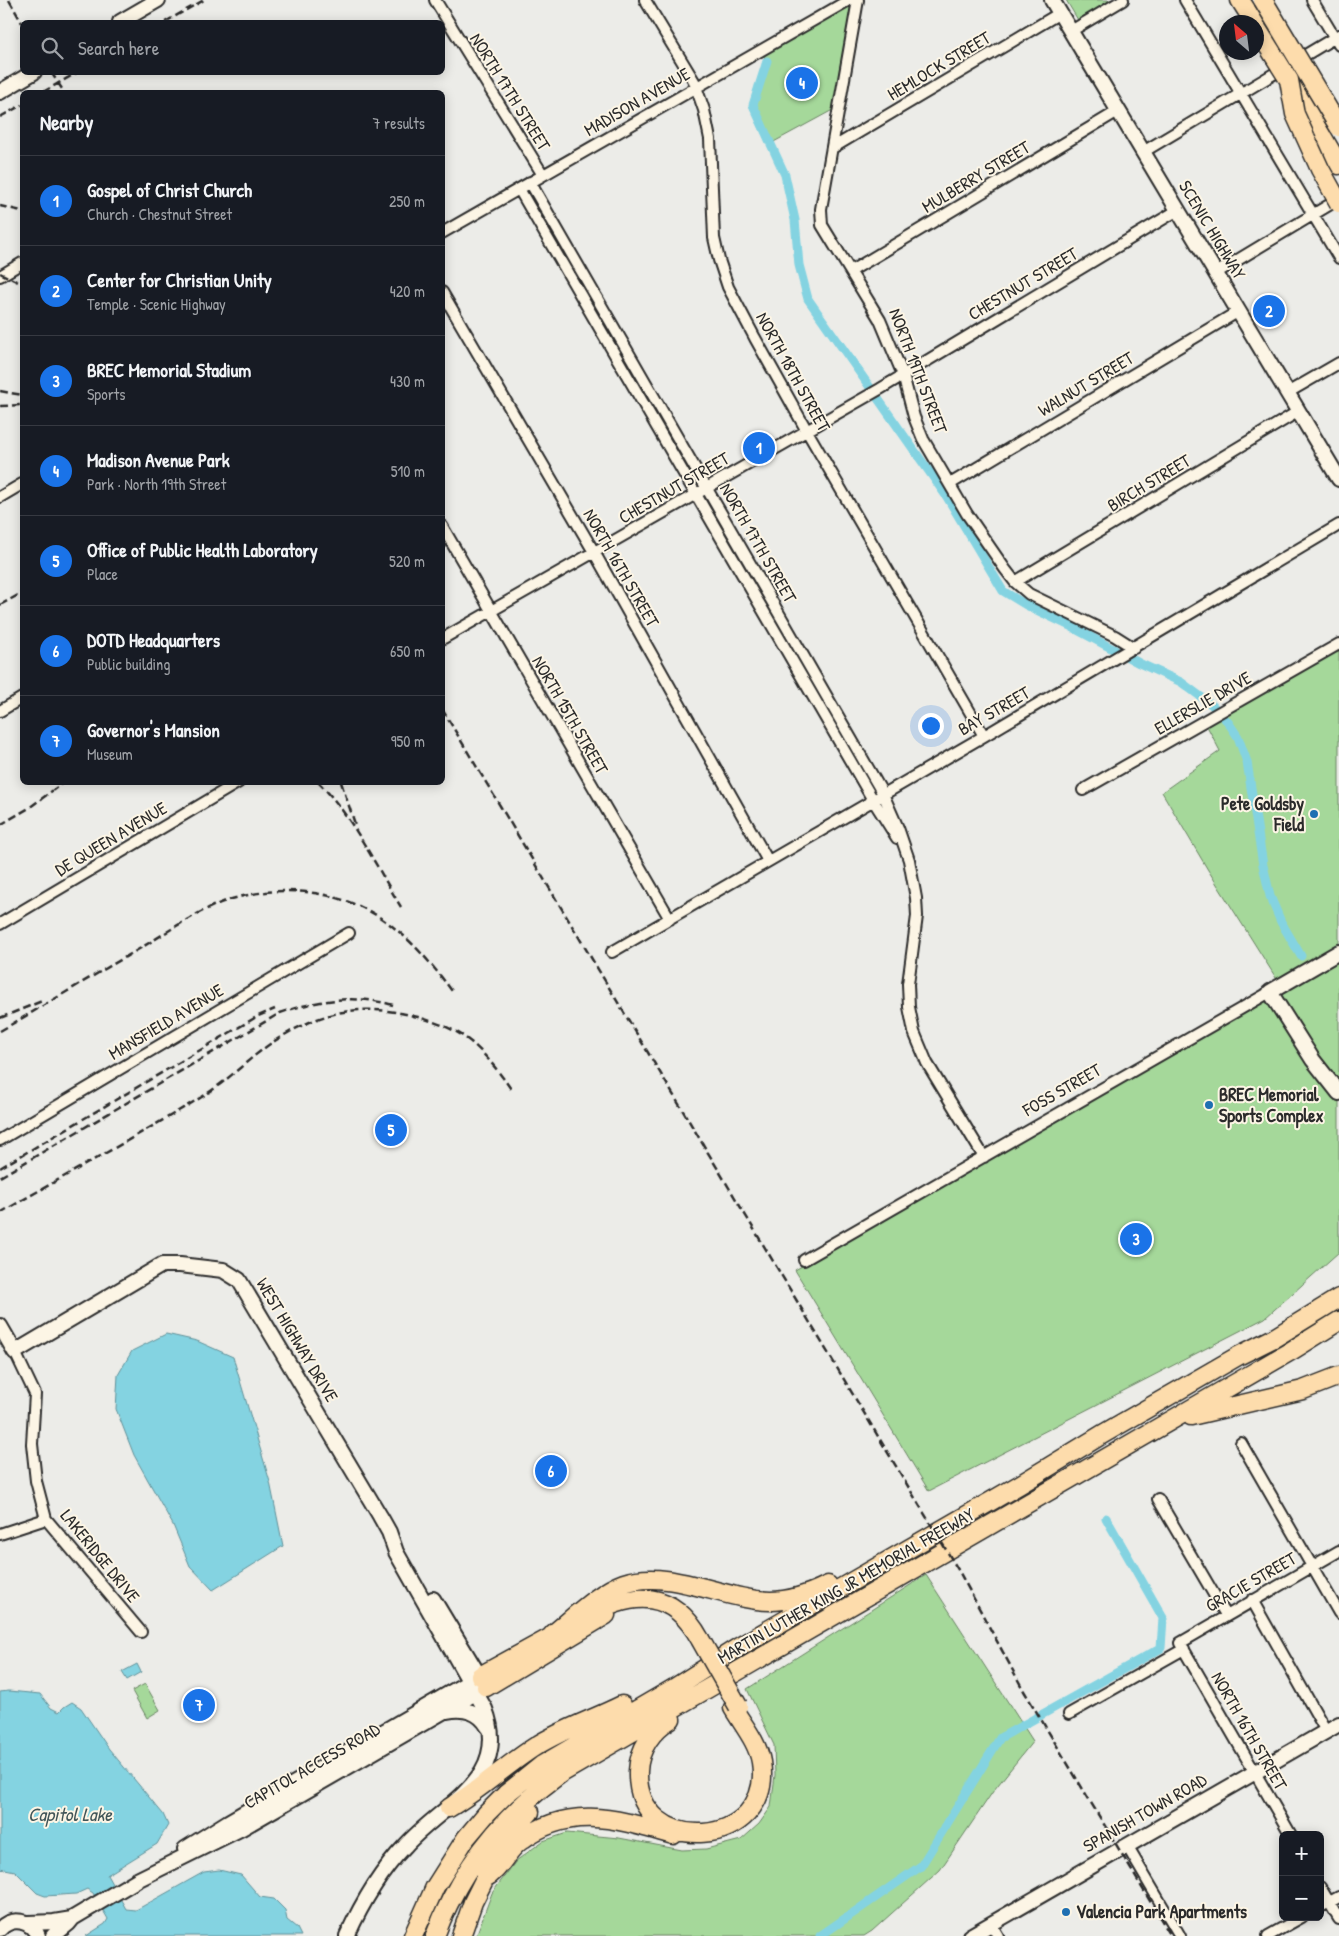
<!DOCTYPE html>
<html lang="en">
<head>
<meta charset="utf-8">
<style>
	:root { --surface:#171b24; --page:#242831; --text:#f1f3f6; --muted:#9ea1a6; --line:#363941; --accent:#1a73e8 }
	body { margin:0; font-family:"Patrick Hand",sans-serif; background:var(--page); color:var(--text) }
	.controls { position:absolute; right:15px; bottom:15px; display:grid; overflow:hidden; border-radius:8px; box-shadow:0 2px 12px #0003 }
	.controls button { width:45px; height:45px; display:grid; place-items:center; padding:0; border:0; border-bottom:1px solid var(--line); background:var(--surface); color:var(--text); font:25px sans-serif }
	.compass { position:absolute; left:1219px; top:15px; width:45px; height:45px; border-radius:50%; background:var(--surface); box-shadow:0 2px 12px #0003; rotate:332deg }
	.you { position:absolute; left:930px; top:725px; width:18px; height:18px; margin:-12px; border:4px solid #fff; border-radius:50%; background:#1a73e8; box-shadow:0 0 0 8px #1a73e833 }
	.badge { display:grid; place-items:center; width:32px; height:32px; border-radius:50%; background:var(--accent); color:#fff; font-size:16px; font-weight:700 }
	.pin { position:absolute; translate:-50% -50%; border:2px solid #fff; box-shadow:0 1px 5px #0006 }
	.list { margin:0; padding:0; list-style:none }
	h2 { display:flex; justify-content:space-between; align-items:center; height:65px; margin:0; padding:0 20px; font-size:21px }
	h2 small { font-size:16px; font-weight:400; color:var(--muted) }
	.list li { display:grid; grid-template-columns:32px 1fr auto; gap:15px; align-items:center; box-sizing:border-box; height:90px; padding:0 20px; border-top:1px solid var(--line) }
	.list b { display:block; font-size:19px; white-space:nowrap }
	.list p { margin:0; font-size:16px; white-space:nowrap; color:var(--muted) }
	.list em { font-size:16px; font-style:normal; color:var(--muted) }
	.icon { flex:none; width:28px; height:28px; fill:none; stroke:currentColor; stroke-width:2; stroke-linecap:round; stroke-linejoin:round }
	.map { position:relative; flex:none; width:1339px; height:1936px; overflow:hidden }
	.search { position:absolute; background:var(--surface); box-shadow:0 2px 12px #0003; left:20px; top:20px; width:425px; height:55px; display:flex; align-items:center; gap:12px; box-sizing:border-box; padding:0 18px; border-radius:8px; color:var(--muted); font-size:19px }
	.panel { position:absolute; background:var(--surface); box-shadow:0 2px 12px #0003; left:20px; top:90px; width:425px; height:695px; border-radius:8px }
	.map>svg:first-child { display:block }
	.green { fill:#a5d89a; stroke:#688262 }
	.water { fill:#84d3e1; stroke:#609098 }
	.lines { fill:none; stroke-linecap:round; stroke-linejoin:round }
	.canal { stroke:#84d3e1; stroke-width:9 }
	.street-casing { stroke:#2b2b2b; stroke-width:14 }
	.secondary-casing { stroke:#2b2b2b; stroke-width:18 }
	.highway-casing { stroke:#2b2b2b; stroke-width:21 }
	.street { stroke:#fcf5e5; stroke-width:10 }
	.secondary { stroke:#fcf5e5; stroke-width:14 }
	.highway { stroke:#fddcac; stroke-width:18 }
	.rail { stroke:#2b2b2b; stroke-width:2.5; stroke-dasharray:8 4; stroke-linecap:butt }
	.highway-bridge-casing { stroke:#2b2b2b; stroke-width:21; stroke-linecap:butt }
	.highway-bridge { stroke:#fddcac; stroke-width:18 }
	.poi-dot { fill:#1f6fb2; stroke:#fcf5e5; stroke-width:2 }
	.labels { text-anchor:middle; stroke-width:4; stroke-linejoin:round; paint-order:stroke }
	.street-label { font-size:18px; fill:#2b2b2b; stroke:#fcf5e5 }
	.poi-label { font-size:18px; font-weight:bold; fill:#2b2b2b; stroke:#fcf5e5; text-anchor:start }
	.water-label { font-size:19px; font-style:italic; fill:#415558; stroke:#fcf5e5 }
</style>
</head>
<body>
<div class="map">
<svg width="1339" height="1936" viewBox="0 0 1339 1936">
	<rect width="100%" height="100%" fill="#ecece8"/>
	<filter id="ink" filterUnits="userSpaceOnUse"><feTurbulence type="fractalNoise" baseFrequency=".02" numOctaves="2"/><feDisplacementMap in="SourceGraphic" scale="10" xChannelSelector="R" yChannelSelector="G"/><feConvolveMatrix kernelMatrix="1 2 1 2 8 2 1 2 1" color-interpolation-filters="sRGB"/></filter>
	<g filter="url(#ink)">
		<path class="green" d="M 858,0 L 840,106 L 770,144 L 753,105 L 767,61 L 760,50 Z
			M 1066,0 L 1123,0 L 1081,25 Z
			M 1339,650 L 1339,1252 L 1265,1318 L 929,1491 L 795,1270 L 1283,989 L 1208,870 L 1162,792 L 1220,751 L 1207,726 Z
			M 926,1575 L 1033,1741 L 994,1790 L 940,1870 L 872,1931 L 864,1936 L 476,1936 L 492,1893 L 516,1861 L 543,1841 L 567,1833 L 619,1838 L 682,1850 L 706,1849 L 741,1840 L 759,1824 L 771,1807 L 775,1775 L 774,1745 L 747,1689 Z
			M 145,1684 L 160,1710 L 147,1718 L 132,1691 Z"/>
		<path class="water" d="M 166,1334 L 197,1341 L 233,1357 L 270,1482 L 283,1546 L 213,1590 L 190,1566 L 173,1525 L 134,1455 L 116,1409 L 118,1375 L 132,1351 Z
			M 137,1664 L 141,1672 L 127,1680 L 122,1672 Z
			M 9,1691 L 40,1694 L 51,1708 L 59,1712 L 64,1707 L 72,1702 L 81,1708 L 109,1749 L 163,1814 L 168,1825 L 157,1844 L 107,1875 L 126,1909 L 136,1910 L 204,1872 L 219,1870 L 241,1875 L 260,1897 L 274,1899 L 285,1910 L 287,1920 L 297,1928 L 301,1936 L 86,1936 L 105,1924 L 108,1919 L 93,1893 L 87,1889 L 76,1894 L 45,1896 L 37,1893 L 15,1871 L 0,1868 L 0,1692 Z"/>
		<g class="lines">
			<path class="canal" d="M 767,61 L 753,105 L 785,175 L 795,220 L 799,265 L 808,299 L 947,497 L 1003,591 L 1026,605 L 1072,627 L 1139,663 L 1181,682 L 1212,705 L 1228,722 L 1238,737 L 1247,762 L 1263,865 L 1270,896 L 1281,922 L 1301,956
				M 820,1936 L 921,1866 L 1000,1738 L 1161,1648 L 1163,1618 L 1106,1518"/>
			<g class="street-casing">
				<path id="street" d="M 435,0 L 543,175
					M 645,0 L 694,81 L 704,110 L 710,139 L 714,238 L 719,260 L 728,287 L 755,338 L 807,431 L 984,736
					M 858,0 L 821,209 L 822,225 L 880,320 L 903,375 L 914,417 L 923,439 L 967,514 L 1005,569 L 1015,582 L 1029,594 L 1115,636 L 1134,648
					M 1185,0 L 1339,258
					M 1312,0 L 1339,45
					M 1071,31 L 1123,0
					M 834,147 L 1060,13
					M 1143,152 L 1339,35
					M 530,182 L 883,794 L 898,828 L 909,860 L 916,898 L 917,916 L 908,984 L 909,1007 L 914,1032 L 927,1063 L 984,1157
					M 519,189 L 873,800 L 897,838
					M 442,233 L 849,0
					M 851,271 L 1118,111
					M 1216,273 L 1339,199
					M 0,276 L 22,263
					M 442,292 L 594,552 L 768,861
					M 1287,393 L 1339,363
					M 950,484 L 1239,311
					M 0,497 L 22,484
					M 442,526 L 670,919
					M 1015,582 L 1299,411
					M 442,639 L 880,389 L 1178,210
					M 0,711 L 22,698
					M 1083,790 L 1339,644
					M 0,924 L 239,782
					M 612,952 L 984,736 L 1339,525
					M 0,1140 L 349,933
					M 804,1260 L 1270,992
					M 15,1352 L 35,1394 L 32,1444 L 36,1481 L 46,1519 L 141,1632
					M 1241,1443 L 1339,1613
					M 1158,1499 L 1226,1615
					M 0,1534 L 46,1519
					M 1252,1600 L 1326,1731
					M 1069,1714 L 1184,1649
					M 1291,1835 L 1180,1643 L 1339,1551
					M 1127,1846 L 1180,1936
					M 1320,1887 L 1339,1919
					M 1320,1907 L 1339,1897
					M 991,1924 L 998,1936
					M 1268,1936 L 1302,1917"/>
			</g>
			<g class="secondary-casing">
				<path id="secondary" d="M 1052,0 L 1339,479
					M 120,22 L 158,0
					M 0,92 L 34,72
					M 1339,952 L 1270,992 L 1313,1060 L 1339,1093
					M 0,1326 L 15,1352 L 162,1265 L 180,1265 L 223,1270 L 239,1280 L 380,1516 L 389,1532 L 396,1552 L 485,1709 C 512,1779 443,1803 405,1846 C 380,1872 362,1903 347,1936
					M 447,1711 C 464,1707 480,1712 488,1727
					M 185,1849 L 228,1822 L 479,1676
					M 28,1923 L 54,1922 L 72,1919
					M 0,1929 C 12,1916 31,1920 38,1936
					M 53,1936 L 69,1923 L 73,1918 L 137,1880 L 242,1828 L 486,1687 L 433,1599
					M 970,1936 L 1339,1724"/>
			</g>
			<g class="highway-casing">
				<path id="highway" d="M 1240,0 L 1254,22
					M 1290,81 L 1339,165
					M 1191,1416 L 1303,1390 L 1339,1376
					M 589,1616 C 634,1590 673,1590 700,1639
					M 553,1634 C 574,1617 599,1592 624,1583 C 669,1568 724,1600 770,1601 C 790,1601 810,1594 828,1585
					M 480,1676 L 564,1630
					M 486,1687 L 606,1615
					M 671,1719 C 652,1730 639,1749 638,1771 C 635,1860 775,1850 761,1762 C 758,1743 743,1725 733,1708
					M 449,1808 C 480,1790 506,1765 536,1746 C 563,1729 594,1719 622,1705
					M 485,1878 C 499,1871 506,1852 519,1842 C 569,1803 617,1819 673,1835
					M 413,1936 L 435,1887 L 466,1838 L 487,1813 L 506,1794 L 542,1765 L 674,1688 L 737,1648 L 1019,1485 L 1103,1434 L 1238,1356 L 1274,1338 L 1339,1298
					M 435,1936 C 460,1869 502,1816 560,1774 L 1291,1351 L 1339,1321
					M 461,1936 L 473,1902 L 485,1878 L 485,1872 L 510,1834 L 530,1812"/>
			</g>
			<use href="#street" class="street"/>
			<use href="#secondary" class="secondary"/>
			<use href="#highway" class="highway"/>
			<path class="rail" d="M 9,0 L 22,23
				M 165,22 L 204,0
				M 51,72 L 64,92
				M 43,92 L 78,72
				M 0,117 L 22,105
				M 0,206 L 22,211
				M 0,273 L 22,284
				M 0,391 L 22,395
				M 0,406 L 22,405
				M 0,605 L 22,593
				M 442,709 L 960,1573 L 1024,1691 L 1171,1936
				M 318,782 C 351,814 377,868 401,907
				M 341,782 L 355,824
				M 0,825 L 29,808 L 64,782
				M 0,1018 L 42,1001
				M 0,1031 C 45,1005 89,978 134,952 C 160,937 185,919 213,906 C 261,885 321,886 367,910 C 402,928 429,960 452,991
				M 0,1168 L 258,1016 L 275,1009
				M 0,1177 L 280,1013 C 317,1000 354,994 393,1005
				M 0,1213 C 66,1175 134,1138 200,1098 C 229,1081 252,1054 281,1037 C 327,1009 366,1003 418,1017 C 438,1023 456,1029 472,1043 C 487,1056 499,1072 511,1089"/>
			<g class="highway-bridge-casing">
				<path id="highway-bridge" d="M 1263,0 L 1339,127
					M 1256,27 L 1289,80 L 1295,114 L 1320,169 L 1339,203
					M 700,1639 L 738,1706"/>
			</g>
			<use href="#highway-bridge" class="highway-bridge"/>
		</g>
	</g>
	<g class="poi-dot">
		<circle cx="1314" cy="814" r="5"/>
		<circle cx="1209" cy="1105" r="5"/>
		<circle cx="1066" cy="1912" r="5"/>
	</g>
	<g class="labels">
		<g class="street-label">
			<text transform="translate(939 66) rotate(-31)" y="6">HEMLOCK STREET</text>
			<text transform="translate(510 92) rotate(58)" y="6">NORTH 17TH STREET</text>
			<text transform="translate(637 102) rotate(-30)" y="6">MADISON AVENUE</text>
			<text transform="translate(976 177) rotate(-31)" y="6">MULBERRY STREET</text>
			<text transform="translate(1212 230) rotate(59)" y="6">SCENIC HIGHWAY</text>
			<text transform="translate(1023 284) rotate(-31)" y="6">CHESTNUT STREET</text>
			<text transform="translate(918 371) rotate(69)" y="6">NORTH 19TH STREET</text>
			<text transform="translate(793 372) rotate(61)" y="6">NORTH 18TH STREET</text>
			<text transform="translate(1086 384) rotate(-31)" y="6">WALNUT STREET</text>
			<text transform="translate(1149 483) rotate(-31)" y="6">BIRCH STREET</text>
			<text transform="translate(674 488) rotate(-30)" y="6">CHESTNUT STREET</text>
			<text transform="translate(758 543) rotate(60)" y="6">NORTH 17TH STREET</text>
			<text transform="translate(621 568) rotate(60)" y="6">NORTH 16TH STREET</text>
			<text transform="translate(1203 703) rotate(-30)" y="6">ELLERSLIE DRIVE</text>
			<text transform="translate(994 711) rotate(-30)" y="6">BAY STREET</text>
			<text transform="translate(570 715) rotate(60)" y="6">NORTH 15TH STREET</text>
			<text transform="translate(111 839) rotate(-31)" y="6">DE QUEEN AVENUE</text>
			<text transform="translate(166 1022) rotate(-31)" y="6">MANSFIELD AVENUE</text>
			<text transform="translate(1062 1090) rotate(-30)" y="6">FOSS STREET</text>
			<text transform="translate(297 1340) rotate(59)" y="6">WEST HIGHWAY DRIVE</text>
			<text transform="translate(100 1556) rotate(51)" y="6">LAKERIDGE DRIVE</text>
			<text transform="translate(1251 1582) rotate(-30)" y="6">GRACIE STREET</text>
			<text transform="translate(846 1586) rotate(-30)" y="6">MARTIN LUTHER KING JR MEMORIAL FREEWAY</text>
			<text transform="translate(1249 1731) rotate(60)" y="6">NORTH 16TH STREET</text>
			<text transform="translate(312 1766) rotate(-30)" y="6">CAPITOL ACCESS ROAD</text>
			<text transform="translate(1145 1813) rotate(-30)" y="6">SPANISH TOWN ROAD</text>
		</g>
		<g class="poi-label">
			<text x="1304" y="810" text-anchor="end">Pete Goldsby<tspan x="1304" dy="21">Field</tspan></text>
			<text x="1219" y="1101">BREC Memorial<tspan x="1219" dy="21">Sports Complex</tspan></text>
			<text x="1076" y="1918">Valencia Park Apartments</text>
		</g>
		<g class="water-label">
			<text x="70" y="1821">Capitol Lake</text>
		</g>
	</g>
</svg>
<div class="controls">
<button>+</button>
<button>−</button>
</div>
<svg class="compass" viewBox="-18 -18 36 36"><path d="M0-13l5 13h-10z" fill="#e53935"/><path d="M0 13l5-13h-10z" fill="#9ea1a6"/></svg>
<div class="you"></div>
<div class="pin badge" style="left:759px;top:448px">1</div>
<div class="pin badge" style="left:1269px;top:311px">2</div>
<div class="pin badge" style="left:1136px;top:1239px">3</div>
<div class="pin badge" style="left:802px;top:83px">4</div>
<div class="pin badge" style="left:391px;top:1130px">5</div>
<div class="pin badge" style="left:551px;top:1471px">6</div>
<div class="pin badge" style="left:199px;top:1705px">7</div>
<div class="search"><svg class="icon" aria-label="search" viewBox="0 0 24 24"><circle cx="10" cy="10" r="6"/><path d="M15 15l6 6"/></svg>Search here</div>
<section class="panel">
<h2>Nearby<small>7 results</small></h2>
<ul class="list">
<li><span class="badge">1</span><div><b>Gospel of Christ Church</b><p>Church · Chestnut Street</p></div><em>250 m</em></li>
<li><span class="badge">2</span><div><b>Center for Christian Unity</b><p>Temple · Scenic Highway</p></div><em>420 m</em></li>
<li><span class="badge">3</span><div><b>BREC Memorial Stadium</b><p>Sports</p></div><em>430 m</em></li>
<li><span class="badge">4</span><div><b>Madison Avenue Park</b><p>Park · North 19th Street</p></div><em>510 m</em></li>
<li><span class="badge">5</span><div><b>Office of Public Health Laboratory</b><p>Place</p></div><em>520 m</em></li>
<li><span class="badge">6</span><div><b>DOTD Headquarters</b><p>Public building</p></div><em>650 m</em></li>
<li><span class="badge">7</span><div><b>Governor's Mansion</b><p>Museum</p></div><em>950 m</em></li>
</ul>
</section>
</div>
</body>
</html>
